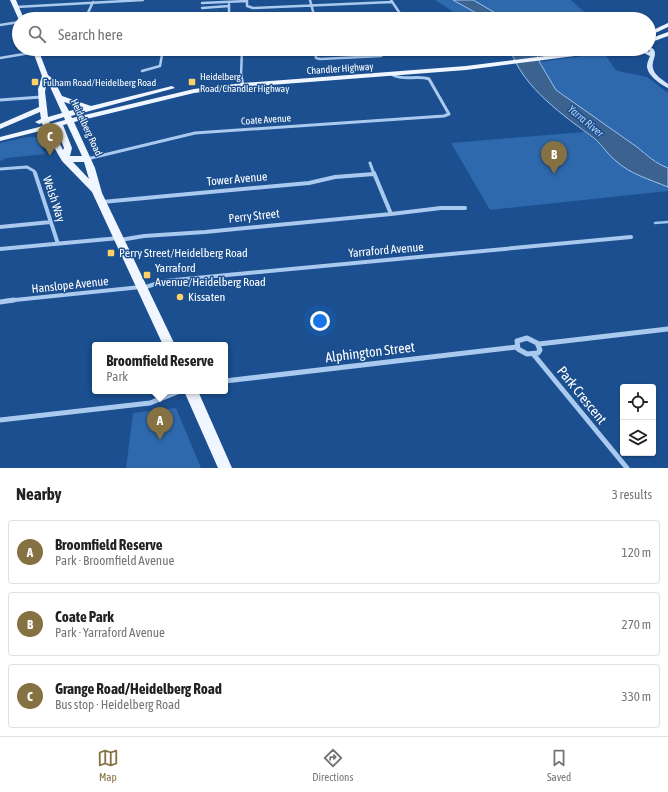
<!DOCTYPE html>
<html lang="en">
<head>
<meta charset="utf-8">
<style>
	:root { --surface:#fff; --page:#f6f6f6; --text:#222; --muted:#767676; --line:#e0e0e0; --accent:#857141 }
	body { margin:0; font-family:"Asap Condensed",sans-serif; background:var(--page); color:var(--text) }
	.controls { position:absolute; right:12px; bottom:12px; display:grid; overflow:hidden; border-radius:4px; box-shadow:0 1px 3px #0004 }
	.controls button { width:36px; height:36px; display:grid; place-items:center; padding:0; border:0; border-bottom:1px solid var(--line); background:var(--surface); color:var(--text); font:20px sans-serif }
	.you { position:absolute; left:320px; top:321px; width:14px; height:14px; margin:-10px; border:3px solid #fff; border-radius:50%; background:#1a73e8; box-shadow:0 0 0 6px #1a73e833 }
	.badge { display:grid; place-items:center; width:26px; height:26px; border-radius:50%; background:var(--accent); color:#fff; font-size:13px; font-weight:700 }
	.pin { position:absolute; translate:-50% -33px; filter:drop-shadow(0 1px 2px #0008) }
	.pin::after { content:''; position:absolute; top:21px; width:14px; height:12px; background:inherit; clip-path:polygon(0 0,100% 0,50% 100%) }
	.popup { position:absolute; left:92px; top:342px; width:136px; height:52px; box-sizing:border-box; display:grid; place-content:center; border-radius:4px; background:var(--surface); filter:drop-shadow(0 1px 3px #0005); font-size:13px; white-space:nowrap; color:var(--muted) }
	.popup b { font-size:15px; color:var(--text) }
	.popup::after { content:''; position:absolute; left:50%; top:100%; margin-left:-8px; border:8px solid transparent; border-top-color:var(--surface) }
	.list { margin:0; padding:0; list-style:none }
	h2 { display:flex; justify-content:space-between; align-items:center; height:52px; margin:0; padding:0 16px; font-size:17px }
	h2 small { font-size:13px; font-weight:400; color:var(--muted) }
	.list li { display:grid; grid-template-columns:26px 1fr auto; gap:12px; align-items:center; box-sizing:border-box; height:64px; margin:0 8px 8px; padding:0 8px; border:1px solid var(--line); border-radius:4px }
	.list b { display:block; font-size:15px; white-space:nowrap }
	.list p { margin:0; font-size:13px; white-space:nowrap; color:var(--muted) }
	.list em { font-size:13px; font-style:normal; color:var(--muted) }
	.icon { flex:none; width:22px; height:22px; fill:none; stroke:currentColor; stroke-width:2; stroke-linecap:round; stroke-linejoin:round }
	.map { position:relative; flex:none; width:668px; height:468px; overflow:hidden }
	.search { position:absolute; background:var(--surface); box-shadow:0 1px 3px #0004; left:12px; right:12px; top:12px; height:44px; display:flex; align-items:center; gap:10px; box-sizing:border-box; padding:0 14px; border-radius:22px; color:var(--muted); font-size:15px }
	.sheet { height:268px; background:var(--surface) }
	nav { display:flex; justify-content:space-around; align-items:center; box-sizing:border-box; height:56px; border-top:1px solid var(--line); background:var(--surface); font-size:11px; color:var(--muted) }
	nav a { display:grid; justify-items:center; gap:2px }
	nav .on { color:var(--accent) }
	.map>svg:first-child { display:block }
	.green { fill:#2e69ad }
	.water { fill:#3c6290; stroke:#9cc4f0 }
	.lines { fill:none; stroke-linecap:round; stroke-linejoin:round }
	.stream { stroke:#9cc4f0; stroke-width:2.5 }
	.minor-far3 { stroke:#a9c9ee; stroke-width:2.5 }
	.minor-far2 { stroke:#a9c9ee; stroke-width:3 }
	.minor-far1 { stroke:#a9c9ee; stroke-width:4 }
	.minor { stroke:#a9c9ee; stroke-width:5 }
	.secondary { fill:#d6e6fa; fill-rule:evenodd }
	.primary { fill:#f0f6ff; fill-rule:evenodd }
	.poi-dot { fill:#ffd166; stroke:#1b4f8f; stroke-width:1.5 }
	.labels { text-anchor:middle; stroke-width:3; stroke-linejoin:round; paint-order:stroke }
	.far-street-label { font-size:10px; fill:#fff; stroke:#1b4f8f }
	.far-poi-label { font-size:10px; fill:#fff; stroke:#1b4f8f; text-anchor:start }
	.far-water-label { font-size:11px; font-style:italic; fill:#b5d3f5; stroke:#1b4f8f }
	.street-label { font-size:12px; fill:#fff; stroke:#1b4f8f }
	.poi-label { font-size:12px; fill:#fff; stroke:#1b4f8f; text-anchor:start }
	.near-street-label { font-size:14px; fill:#fff; stroke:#1b4f8f }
</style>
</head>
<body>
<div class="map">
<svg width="668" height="468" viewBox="0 0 668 468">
	<rect width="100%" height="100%" fill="#1b4f8f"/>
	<path class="green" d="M 435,0 L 453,0 L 487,19 L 459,19 L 452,11 Z
		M 473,0 L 571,0 L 592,19 L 506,19 Z
		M 604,53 L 615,69 L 618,71 L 647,77 L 668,93 L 668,168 C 655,163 648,156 637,147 L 556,90 L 540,62 Z
		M 584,132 L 595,140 L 616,161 L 631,171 L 668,187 L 668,191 L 490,210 L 451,143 Z
		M 28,137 L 36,137 L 45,154 L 7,158 L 0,161 L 0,143 Z
		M 176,408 L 201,468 L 126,468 L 133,413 Z"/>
	<path class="water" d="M 453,0 L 473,0 L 506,19 L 487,19 Z
		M 510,49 L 535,49 L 540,63 L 556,90 L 637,147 C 648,156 655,163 668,168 L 668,187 C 651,180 630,174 616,161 C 608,155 603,146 595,139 C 563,115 523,88 510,49 Z"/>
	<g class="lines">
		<path class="stream" d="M 655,223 L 668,222"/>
		<path class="minor-far3" d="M 247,0 L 247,6 L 253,8 L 392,2
			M 310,0 L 315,19
			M 391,0 L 401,15
			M 202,3 L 247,1
			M 229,4 L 229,19
			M 16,7 L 143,0
			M 202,8 L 229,6
			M 192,17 L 229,15
			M 85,19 L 93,2
			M 308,19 L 401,15
			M 0,25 L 19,22
			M 314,49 L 316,58 L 320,59 L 381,56 L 384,53 L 383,49
			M 0,58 L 36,52
			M 142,71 L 160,66 L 163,49
			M 392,74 L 395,76
			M 241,76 L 242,49"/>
		<path class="minor-far2" d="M 241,75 L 243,85
			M 0,100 L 41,97
			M 87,159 L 195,133 L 444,116 L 449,114 L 429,79 C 417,75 404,81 393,75
			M 370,163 L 374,174
			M 0,169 L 27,167 L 34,171 L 35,174"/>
		<path class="minor-far1" d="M 35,173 L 58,244
			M 374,173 L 391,214 L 441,208 L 465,208
			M 102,202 L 309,183 L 335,177 L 374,174
			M 0,227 L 51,222
			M 120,240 L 144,236 L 205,232 L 391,214
			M 0,249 L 119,238
			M 143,288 L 164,281 L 631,237
			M 5,301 L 141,287"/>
		<path class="minor" d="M 0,302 L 14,300
			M 527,338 L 537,343 L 540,350 L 538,353 L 527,354 L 518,349 L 517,341 Z
			M 539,344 L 668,329
			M 534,355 L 627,468
			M 225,381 L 517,347
			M 0,420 L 150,403 L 180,391"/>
		<path class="secondary" d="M 649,46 C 661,52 651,59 653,68 C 654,75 663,80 668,84 L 668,88 C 660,84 647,75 647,66 C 647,62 649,59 650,56 L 635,49 L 642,49 L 650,52 L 648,49 Z"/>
		<path class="primary" d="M 10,0 L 16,0 L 24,19 L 19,20 Z
			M 668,23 L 668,27 L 649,36 L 649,32 Z
			M 668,32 L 668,36 L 649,43 L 649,39 Z
			M 32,49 L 38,49 L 48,75 L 54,80 L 62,96 L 91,106 L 172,86 L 175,88 L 71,116 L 72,118 L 194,89 L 243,83 L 466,66 L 600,49 L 617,49 L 614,51 L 466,70 L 243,87 L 194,93 L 74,122 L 95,168 L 102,193 L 175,345 L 163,345 L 92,192 L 62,161 L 44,130 L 0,141 L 0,137 L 43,126 L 42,123 L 39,124 L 35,122 L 41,119 L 40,112 L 0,129 L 0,124 L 39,107 L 38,89 L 42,76 ZM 47,80 L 62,113 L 48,117 L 45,92 ZM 64,102 L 83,108 L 69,111 ZM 64,117 L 65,120 L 50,124 L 49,122 ZM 67,124 L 82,156 L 70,156 L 72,148 L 63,125 ZM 56,127 L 64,148 L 63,150 L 52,128 ZM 73,162 L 84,162 L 89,179 Z
			M 184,391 L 198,391 L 232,468 L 218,468 Z"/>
	</g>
	<g class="poi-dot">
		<rect x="31" y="78" width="8" height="8" rx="2"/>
		<rect x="188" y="78" width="8" height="8" rx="2"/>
		<rect x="107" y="249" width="8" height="8" rx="2"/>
		<rect x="143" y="271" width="8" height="8" rx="2"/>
		<circle cx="180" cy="297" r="4"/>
	</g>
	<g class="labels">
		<g class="far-street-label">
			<text transform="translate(340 68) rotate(-4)" y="4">Chandler Highway</text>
			<text transform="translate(266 119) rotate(-4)" y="4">Coate Avenue</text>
			<text transform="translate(87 127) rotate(65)" y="4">Heidelberg Road</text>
		</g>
		<g class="far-poi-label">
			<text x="200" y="80">Heidelberg<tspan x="200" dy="12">Road/Chandler Highway</tspan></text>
			<text x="43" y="86">Fulham Road/Heidelberg Road</text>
		</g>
		<g class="far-water-label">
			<text transform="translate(586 121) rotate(40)" y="4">Yarra River</text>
		</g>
		<g class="street-label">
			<text transform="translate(237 179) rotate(-5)" y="4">Tower Avenue</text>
			<text transform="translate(54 199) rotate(72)" y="4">Welsh Way</text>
			<text transform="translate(254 216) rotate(-6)" y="4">Perry Street</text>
			<text transform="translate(386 250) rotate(-5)" y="4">Yarraford Avenue</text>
			<text transform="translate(70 285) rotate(-6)" y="4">Hanslope Avenue</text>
		</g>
		<g class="poi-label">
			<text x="119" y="257">Perry Street/Heidelberg Road</text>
			<text x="155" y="272">Yarraford<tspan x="155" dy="14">Avenue/Heidelberg Road</tspan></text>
			<text x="188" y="301">Kissaten</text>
		</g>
		<g class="near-street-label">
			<text transform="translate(370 352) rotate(-7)" y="5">Alphington Street</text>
			<text transform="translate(582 395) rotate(51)" y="5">Park Crescent</text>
		</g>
	</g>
</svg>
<div class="controls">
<button><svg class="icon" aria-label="locate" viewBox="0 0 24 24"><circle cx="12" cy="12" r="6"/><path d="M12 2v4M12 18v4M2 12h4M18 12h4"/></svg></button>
<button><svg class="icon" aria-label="layers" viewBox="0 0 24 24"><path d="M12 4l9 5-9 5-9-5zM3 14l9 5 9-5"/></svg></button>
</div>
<div class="you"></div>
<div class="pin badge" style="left:160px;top:440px">A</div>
<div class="popup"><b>Broomfield Reserve</b>Park</div>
<div class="pin badge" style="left:554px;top:174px">B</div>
<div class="pin badge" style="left:50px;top:156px">C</div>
<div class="search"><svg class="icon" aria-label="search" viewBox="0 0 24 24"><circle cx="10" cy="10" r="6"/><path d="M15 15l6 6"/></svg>Search here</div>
</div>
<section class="sheet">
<h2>Nearby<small>3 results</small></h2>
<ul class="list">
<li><span class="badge">A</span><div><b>Broomfield Reserve</b><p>Park · Broomfield Avenue</p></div><em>120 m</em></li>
<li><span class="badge">B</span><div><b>Coate Park</b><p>Park · Yarraford Avenue</p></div><em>270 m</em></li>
<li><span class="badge">C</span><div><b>Grange Road/Heidelberg Road</b><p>Bus stop · Heidelberg Road</p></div><em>330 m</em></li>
</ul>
</section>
<nav>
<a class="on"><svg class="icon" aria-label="map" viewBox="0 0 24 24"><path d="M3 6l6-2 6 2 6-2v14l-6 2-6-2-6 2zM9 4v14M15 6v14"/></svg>Map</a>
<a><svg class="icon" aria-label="directions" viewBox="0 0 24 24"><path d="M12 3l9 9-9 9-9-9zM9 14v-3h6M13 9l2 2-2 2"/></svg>Directions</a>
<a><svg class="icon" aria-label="saved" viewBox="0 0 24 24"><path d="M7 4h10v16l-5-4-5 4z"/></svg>Saved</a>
</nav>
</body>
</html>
